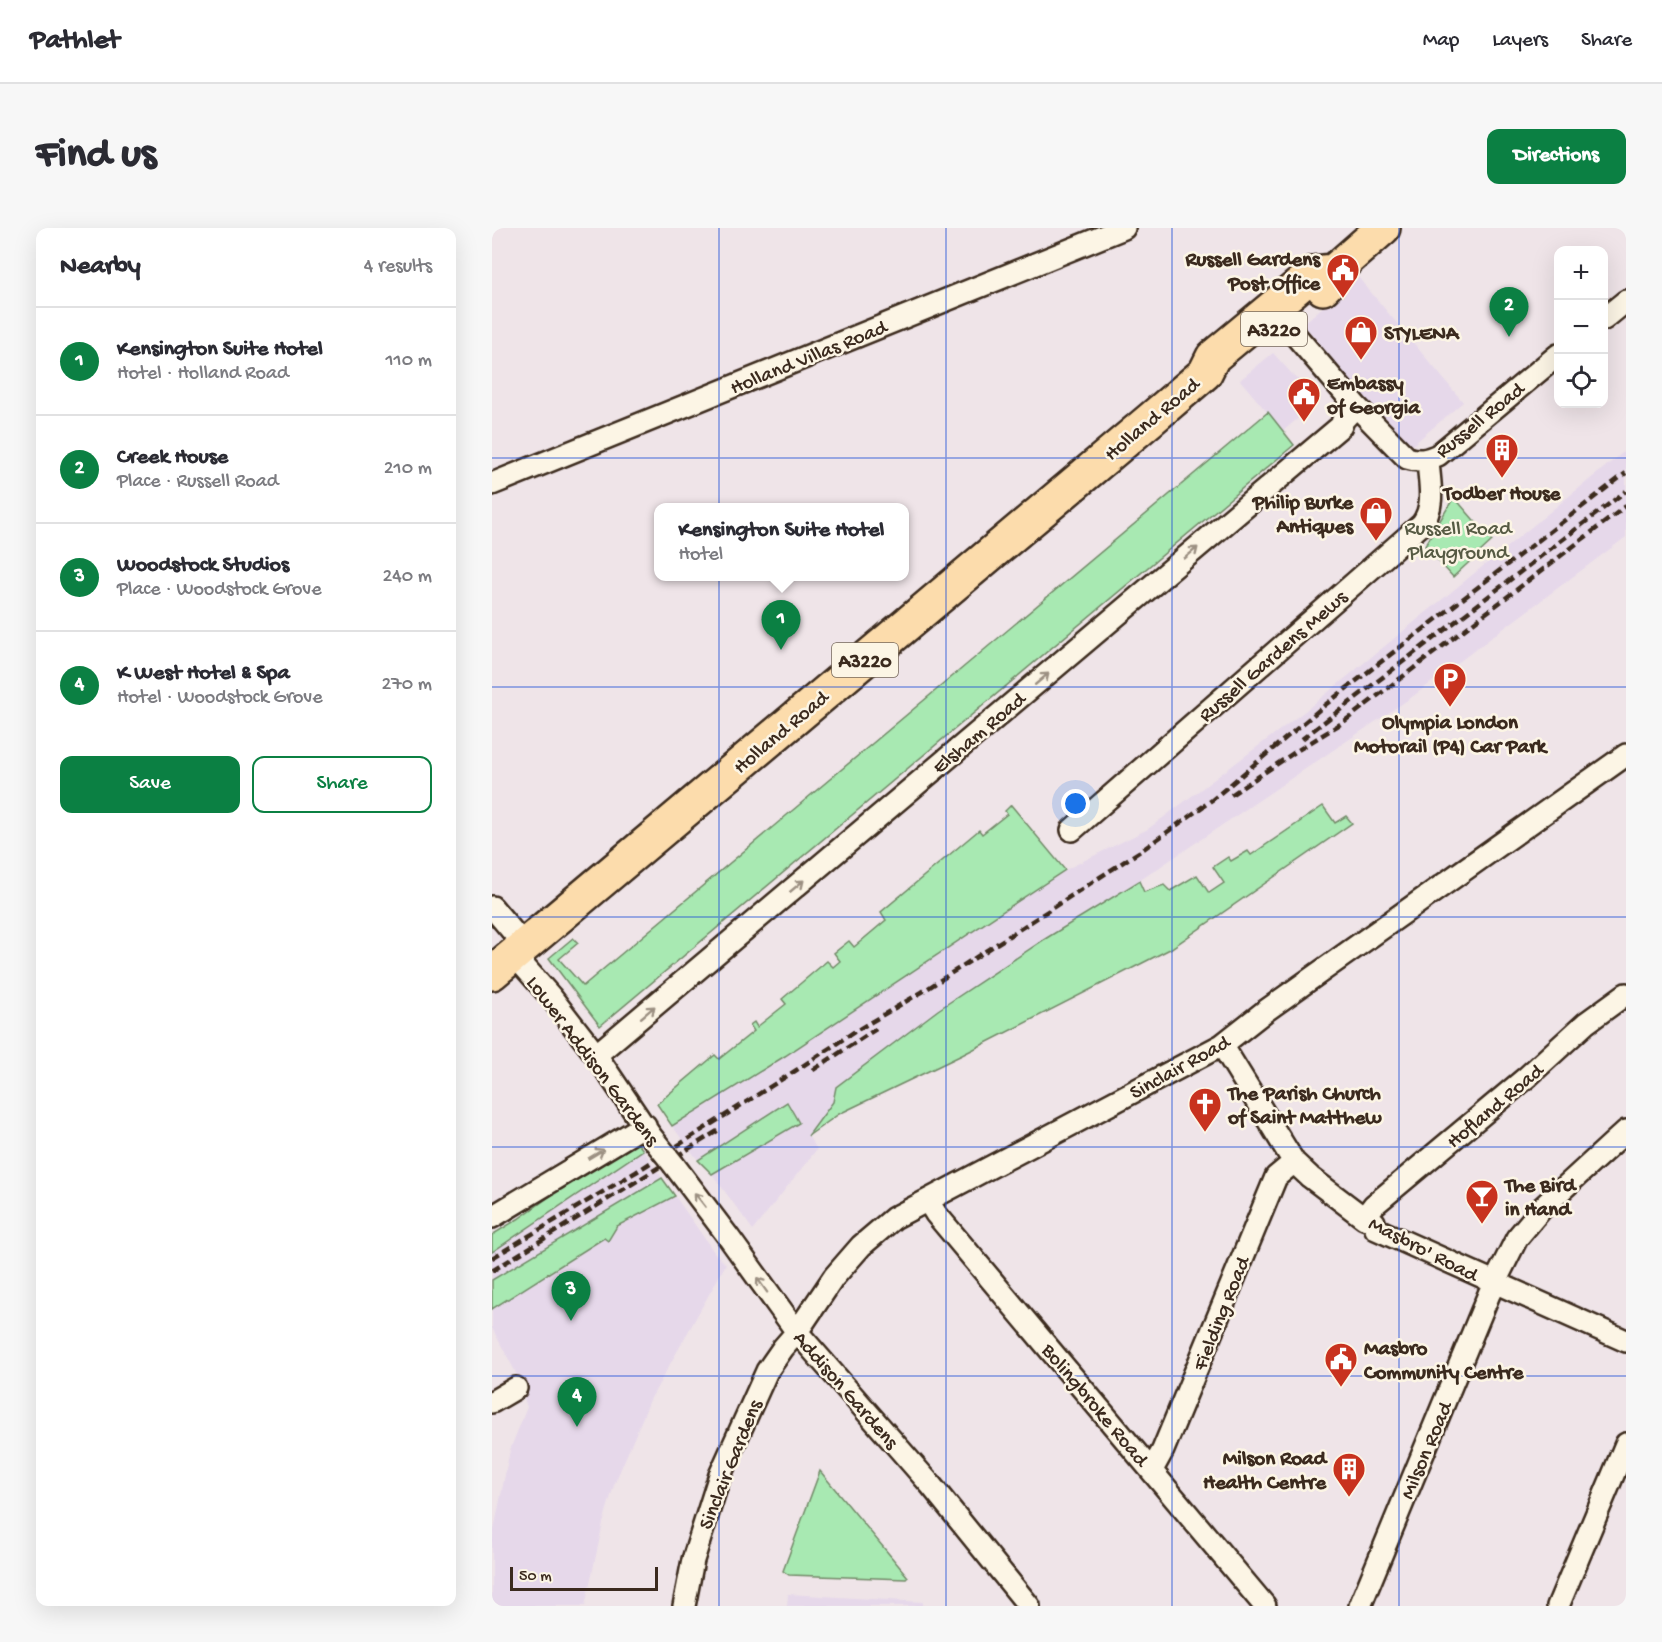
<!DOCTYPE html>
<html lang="en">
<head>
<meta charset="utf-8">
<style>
	:root { --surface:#fff; --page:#f7f7f7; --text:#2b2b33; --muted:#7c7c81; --line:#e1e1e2; --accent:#0b8043 }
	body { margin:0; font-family:"Gochi Hand",sans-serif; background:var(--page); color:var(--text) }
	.controls { position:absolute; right:18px; top:18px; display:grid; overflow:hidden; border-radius:12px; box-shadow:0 6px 24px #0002 }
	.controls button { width:54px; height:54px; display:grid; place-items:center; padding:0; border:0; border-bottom:2px solid var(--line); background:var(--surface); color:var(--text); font:30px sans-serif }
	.scale { position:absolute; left:18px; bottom:15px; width:148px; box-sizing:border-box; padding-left:6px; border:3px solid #3b2a1e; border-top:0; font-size:16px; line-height:21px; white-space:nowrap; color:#3b2a1e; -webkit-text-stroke:4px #fcf5e5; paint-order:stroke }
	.you { position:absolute; left:584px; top:576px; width:21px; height:21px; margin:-15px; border:4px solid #fff; border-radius:50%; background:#1a73e8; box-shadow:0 0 0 9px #1a73e833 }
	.badge { display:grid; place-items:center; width:39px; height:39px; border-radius:50%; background:var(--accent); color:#fff; font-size:20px; font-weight:700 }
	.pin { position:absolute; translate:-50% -50px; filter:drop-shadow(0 2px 3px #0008) }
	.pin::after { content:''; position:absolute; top:32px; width:21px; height:18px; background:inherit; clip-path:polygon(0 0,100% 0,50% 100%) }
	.popup { position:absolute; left:162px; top:275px; width:255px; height:78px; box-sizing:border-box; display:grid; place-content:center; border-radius:12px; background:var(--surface); filter:drop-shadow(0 2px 4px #0005); font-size:20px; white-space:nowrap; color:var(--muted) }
	.popup b { font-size:22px; color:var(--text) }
	.popup::after { content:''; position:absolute; left:50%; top:100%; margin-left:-12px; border:12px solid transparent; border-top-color:var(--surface) }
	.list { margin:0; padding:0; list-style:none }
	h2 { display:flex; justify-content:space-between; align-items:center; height:78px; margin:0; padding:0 24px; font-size:26px }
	h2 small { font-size:20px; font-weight:400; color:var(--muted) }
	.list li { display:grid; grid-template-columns:39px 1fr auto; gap:18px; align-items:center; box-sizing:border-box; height:108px; padding:0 24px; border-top:2px solid var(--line) }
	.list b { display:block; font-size:22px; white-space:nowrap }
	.list p { margin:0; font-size:20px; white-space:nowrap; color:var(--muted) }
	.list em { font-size:20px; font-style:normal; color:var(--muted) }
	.actions { display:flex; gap:12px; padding:18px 24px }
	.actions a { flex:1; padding:14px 0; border:2px solid var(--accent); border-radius:12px; text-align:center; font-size:21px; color:var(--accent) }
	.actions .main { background:var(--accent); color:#fff }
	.icon { flex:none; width:33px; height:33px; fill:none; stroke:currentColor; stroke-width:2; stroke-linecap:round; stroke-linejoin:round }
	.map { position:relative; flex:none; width:1134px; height:1378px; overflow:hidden; border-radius:12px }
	header { display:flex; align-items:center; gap:36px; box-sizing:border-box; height:84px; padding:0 30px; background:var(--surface); border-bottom:2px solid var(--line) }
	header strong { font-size:28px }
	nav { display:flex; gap:33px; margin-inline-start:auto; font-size:21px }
	.intro { display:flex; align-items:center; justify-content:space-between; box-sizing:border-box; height:144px; padding:0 36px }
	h1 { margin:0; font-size:42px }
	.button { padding:15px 27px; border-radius:12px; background:var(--accent); color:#fff; font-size:21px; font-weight:700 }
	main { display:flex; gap:36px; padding:0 36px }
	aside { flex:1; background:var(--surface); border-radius:12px; box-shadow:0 6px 24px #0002 }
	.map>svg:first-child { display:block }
	.built { fill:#e6d8ea }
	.green { fill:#a8e9b2; stroke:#728a68; stroke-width:1.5 }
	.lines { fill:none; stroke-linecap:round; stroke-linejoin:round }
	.minor-casing { stroke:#3b2a1e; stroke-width:26 }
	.trunk-casing { stroke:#3b2a1e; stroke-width:38 }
	.minor { stroke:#fcf5e5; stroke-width:21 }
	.trunk { stroke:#fcdcac; stroke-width:33 }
	.rail { stroke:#3b2a1e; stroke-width:4.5; stroke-dasharray:9 4.5; stroke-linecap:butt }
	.minor-bridge-casing { stroke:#3b2a1e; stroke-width:26; stroke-linecap:butt }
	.minor-bridge { stroke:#fcf5e5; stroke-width:21 }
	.oneway { stroke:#9c9082 }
	.grid { fill:none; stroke:#1d4ed8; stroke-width:1.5; stroke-opacity:0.55 }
	.labels { text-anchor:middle; stroke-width:5; stroke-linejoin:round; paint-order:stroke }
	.shield { fill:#fcf5e5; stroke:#75675a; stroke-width:1.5 }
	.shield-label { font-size:20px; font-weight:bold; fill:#3b2a1e }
	.poi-label { font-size:21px; font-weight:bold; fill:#3b2a1e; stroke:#fcf5e5; text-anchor:start }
	.street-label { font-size:21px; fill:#3b2a1e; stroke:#fcf5e5 }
	.park-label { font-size:21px; fill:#565a43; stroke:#fcf5e5 }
</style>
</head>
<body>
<header>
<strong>Pathlet</strong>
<nav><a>Map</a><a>Layers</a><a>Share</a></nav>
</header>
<div class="intro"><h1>Find us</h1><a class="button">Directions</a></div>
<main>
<aside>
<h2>Nearby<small>4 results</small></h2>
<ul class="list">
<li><span class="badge">1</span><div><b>Kensington Suite Hotel</b><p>Hotel · Holland Road</p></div><em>110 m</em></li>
<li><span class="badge">2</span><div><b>Creek House</b><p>Place · Russell Road</p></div><em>210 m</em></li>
<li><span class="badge">3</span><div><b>Woodstock Studios</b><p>Place · Woodstock Grove</p></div><em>240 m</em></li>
<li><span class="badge">4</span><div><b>K West Hotel &amp; Spa</b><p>Hotel · Woodstock Grove</p></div><em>270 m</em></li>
</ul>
<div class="actions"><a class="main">Save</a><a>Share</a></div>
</aside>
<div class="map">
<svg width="1134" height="1378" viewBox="0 0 1134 1378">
	<rect width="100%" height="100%" fill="#efe4e8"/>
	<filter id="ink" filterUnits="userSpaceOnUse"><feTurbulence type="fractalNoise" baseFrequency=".0167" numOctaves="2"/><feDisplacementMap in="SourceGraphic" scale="12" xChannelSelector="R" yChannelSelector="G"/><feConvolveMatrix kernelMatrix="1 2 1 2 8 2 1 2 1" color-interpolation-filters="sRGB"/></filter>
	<g filter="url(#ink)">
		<path class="built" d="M 866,49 L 971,174 L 916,221 L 811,96 Z
			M 781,125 L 801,147 L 829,171 L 791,203 L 748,152 Z
			M 1134,222 L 1134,309 L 920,469 L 647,653 L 553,711 L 502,746 L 341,874 L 316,908 L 325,921 L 261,1002 L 220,946 L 307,895 L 295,874 L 206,932 L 180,898 L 293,828 L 573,642 L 656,601 L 813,483 Z
			M 151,922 L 170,950 L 0,1052 L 0,1024 Z
			M 183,968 L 222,1024 L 234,1036 L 158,1172 L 145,1203 L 122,1257 L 111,1295 L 93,1378 L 0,1378 L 0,1312 L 18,1222 L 35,1179 L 23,1143 L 0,1100 L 0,1081 L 112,1010 L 125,998 Z
			M 296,1366 L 431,1374 L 431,1378 L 295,1378 Z"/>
		<path class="green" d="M 776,184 L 802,217 L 108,798 L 57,730 L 81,710 L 86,715 L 67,731 L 91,758 Z
			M 962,269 L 1000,313 L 961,349 L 933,318 Z
			M 519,577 L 573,642 L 293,828 L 180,898 L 165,876 L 223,827 L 227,831 L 262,803 L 258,797 L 262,794 L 265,799 L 294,776 L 290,771 L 335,733 L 341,739 L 348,733 L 342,725 L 357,713 L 362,719 L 394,692 L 389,684 L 487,602 L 490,606 L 515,586 L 513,583 Z
			M 831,578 L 843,595 L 854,588 L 860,595 L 678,721 L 470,827 L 347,886 L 316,908 L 341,874 L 344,859 L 446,782 L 553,711 L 647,653 L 652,664 L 672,657 L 678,663 L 705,647 L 717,665 L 732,655 L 721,639 L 736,629 L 739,633 L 756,623 L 759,627 Z
			M 295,874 L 307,895 L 220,946 L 206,932 Z
			M 141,909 L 151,922 L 0,1024 L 0,1007 L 26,991 Z
			M 170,950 L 183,968 L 125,998 L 116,1013 L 112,1010 L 0,1081 L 0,1052 Z
			M 328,1243 L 416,1349 L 414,1351 L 297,1347 L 291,1343 Z"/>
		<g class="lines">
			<g class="minor-casing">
				<path id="minor" d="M 1112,91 L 1134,73
					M 791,93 L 864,178 L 915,230 C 927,234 935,232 946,227 L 1066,127
					M 0,256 L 632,0
					M 580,602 L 930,296 C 944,277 937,254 936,232
					M 0,679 L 33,718
					M 22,727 L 59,769 L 104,827 L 158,907
					M 730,817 L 802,934 L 818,949 L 872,990 L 882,994 L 884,1001 L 1134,1113
					M 104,827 L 849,198 L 851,192 L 864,178
					M 182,937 L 235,1007 L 305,1104 L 438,1256 L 537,1378
					M 436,973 L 444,986 L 773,1378
					M 0,989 L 153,897
					M 872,990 L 882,977 L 1035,849 L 1094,795 L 1134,766
					M 0,1174 L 24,1160
					M 660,1242 L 671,1222 L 784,949 L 802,934
					M 192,1378 L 201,1332 L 228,1247 L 275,1143 L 291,1120 L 305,1104 L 342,1049 L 369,1018 L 402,990 L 730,817 L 772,784 L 1134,527
					M 868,1378 L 997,1066 L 1025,1010 L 1051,979 L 1134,903
					M 1066,1378 L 1134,1216"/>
			</g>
			<g class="trunk-casing">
				<path id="trunk" d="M 831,60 L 837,54 L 842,43 L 891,0
					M 0,745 L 658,192 L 713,145 L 721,129 L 822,45 L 842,43"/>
			</g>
			<use href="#minor" class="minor"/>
			<use href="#trunk" class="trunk"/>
			<path class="rail" d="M 810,511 L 1134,263
				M 739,567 L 803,524 L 850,495 L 1134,278
				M 321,842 L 384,801
				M 0,1030 L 144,944 L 303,843 L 362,804 L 430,764 L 534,697 L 653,620 L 720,572 L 833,477 L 1134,245
				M 0,1043 L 227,902"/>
			<g class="minor-bridge-casing">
				<path id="minor-bridge" d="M 158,907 L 182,937"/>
			</g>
			<use href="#minor-bridge" class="minor-bridge"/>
		</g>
		<defs><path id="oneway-shaft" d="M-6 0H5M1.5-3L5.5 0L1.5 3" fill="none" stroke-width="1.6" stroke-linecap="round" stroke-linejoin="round" transform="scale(1.5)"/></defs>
		<g class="oneway">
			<use href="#oneway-shaft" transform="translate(699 325) rotate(-40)"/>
			<use href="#oneway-shaft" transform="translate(550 451) rotate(-40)"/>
			<use href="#oneway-shaft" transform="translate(305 658) rotate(-40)"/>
			<use href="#oneway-shaft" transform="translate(156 784) rotate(-40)"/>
			<use href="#oneway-shaft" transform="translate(104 926) rotate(-31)"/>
			<use href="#oneway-shaft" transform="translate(208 972) rotate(-128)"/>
			<use href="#oneway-shaft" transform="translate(270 1057) rotate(-125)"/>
		</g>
	</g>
	<path class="grid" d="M 227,0 L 227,1378M 454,0 L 454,1378M 680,0 L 680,1378M 907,0 L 907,1378M 0,230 L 1134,230M 0,459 L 1134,459M 0,689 L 1134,689M 0,919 L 1134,919M 0,1148 L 1134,1148"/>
	<defs>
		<g id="civic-pin" transform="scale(1.725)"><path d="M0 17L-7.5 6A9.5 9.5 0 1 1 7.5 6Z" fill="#c8321e" stroke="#fcf5e5"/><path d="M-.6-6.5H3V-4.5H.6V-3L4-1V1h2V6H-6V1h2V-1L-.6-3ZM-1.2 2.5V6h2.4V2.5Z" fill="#fff"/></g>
		<g id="shop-pin" transform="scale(1.725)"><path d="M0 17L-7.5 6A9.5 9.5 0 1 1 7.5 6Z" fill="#c8321e" stroke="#fcf5e5"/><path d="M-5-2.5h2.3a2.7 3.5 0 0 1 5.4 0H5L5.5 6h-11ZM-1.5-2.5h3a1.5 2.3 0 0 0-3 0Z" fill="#fff"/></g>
		<g id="building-pin" transform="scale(1.725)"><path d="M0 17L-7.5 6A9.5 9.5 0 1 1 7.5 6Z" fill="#c8321e" stroke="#fcf5e5"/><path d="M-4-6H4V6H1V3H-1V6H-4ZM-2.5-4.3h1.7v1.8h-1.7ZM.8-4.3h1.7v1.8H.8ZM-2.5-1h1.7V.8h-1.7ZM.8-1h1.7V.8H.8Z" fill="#fff"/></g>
		<g id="parking-pin" transform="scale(1.725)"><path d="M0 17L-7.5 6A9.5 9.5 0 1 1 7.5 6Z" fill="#c8321e" stroke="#fcf5e5"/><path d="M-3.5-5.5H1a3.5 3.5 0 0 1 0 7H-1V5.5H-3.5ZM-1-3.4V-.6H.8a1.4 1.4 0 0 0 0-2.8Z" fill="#fff"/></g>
		<g id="church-pin" transform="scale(1.725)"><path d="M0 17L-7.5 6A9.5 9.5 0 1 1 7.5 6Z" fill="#c8321e" stroke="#fcf5e5"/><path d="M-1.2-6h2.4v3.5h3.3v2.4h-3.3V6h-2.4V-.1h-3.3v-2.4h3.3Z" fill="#fff"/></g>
		<g id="bar-pin" transform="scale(1.725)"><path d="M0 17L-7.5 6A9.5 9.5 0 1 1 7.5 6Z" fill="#c8321e" stroke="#fcf5e5"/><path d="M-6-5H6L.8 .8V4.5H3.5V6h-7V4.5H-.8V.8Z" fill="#fff"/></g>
	</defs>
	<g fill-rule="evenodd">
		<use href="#civic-pin" x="851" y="42"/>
		<use href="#shop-pin" x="869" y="104"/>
		<use href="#civic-pin" x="812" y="166"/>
		<use href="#building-pin" x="1010" y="222"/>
		<use href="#shop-pin" x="884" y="285"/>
		<use href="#parking-pin" x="958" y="451"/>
		<use href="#church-pin" x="713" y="876"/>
		<use href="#bar-pin" x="990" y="968"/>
		<use href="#civic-pin" x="849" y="1131"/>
		<use href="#building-pin" x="857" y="1241"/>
	</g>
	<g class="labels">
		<g class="shield">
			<rect x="749" y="84" width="66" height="34" rx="4.5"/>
			<rect x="340" y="415" width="66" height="34" rx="4.5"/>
		</g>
		<g class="shield-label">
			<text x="782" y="108">A3220</text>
			<text x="373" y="439">A3220</text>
		</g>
		<g class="poi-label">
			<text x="828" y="37" text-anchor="end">Russell Gardens<tspan x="828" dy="24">Post Office</tspan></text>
			<text x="892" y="111">STYLENA</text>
			<text x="835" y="161">Embassy<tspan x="835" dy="24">of Georgia</tspan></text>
			<text x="1010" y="271" text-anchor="middle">Todber House</text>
			<text x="861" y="280" text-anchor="end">Philip Burke<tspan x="861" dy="24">Antiques</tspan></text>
			<text x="958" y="500" text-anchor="middle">Olympia London<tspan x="958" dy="24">Motorail (P4) Car Park</tspan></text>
			<text x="736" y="871">The Parish Church<tspan x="736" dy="24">of Saint Matthew</tspan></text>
			<text x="1013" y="963">The Bird<tspan x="1013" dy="24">in Hand</tspan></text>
			<text x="872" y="1126">Masbro<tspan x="872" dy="24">Community Centre</tspan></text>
			<text x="834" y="1236" text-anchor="end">Milson Road<tspan x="834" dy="24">Health Centre</tspan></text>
		</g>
		<g class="street-label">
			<text transform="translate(316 128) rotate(-22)" y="7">Holland Villas Road</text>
			<text transform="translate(659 190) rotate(-40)" y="7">Holland Road</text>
			<text transform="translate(987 191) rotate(-39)" y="7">Russell Road</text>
			<text transform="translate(780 427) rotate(-41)" y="7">Russell Gardens Mews</text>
			<text transform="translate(288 503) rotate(-40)" y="7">Holland Road</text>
			<text transform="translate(486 504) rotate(-40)" y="7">Elsham Road</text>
			<text transform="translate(102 832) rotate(53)" y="7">Lower Addison Gardens</text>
			<text transform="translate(687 838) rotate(-29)" y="7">Sinclair Road</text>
			<text transform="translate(1002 877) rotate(-40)" y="7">Hofland Road</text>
			<text transform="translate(932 1020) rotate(27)" y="7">Masbro' Road</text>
			<text transform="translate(728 1085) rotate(-68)" y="7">Fielding Road</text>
			<text transform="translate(355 1161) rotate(49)" y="7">Addison Gardens</text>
			<text transform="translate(604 1176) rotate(50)" y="7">Bolingbroke Road</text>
			<text transform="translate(933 1222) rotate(-67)" y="7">Milson Road</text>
			<text transform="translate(237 1236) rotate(-68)" y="7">Sinclair Gardens</text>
		</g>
		<g class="park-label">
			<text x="966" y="306">Russell Road<tspan x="966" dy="24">Playground</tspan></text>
		</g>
	</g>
</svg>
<div class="controls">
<button>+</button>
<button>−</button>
<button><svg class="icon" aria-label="locate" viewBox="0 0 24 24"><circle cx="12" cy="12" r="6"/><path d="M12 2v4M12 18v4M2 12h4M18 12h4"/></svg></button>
</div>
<div class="scale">50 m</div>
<div class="you"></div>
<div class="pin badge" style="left:289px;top:422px">1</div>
<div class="popup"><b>Kensington Suite Hotel</b>Hotel</div>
<div class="pin badge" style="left:1017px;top:109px">2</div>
<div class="pin badge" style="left:79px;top:1093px">3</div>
<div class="pin badge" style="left:85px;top:1199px">4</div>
</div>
</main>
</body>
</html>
